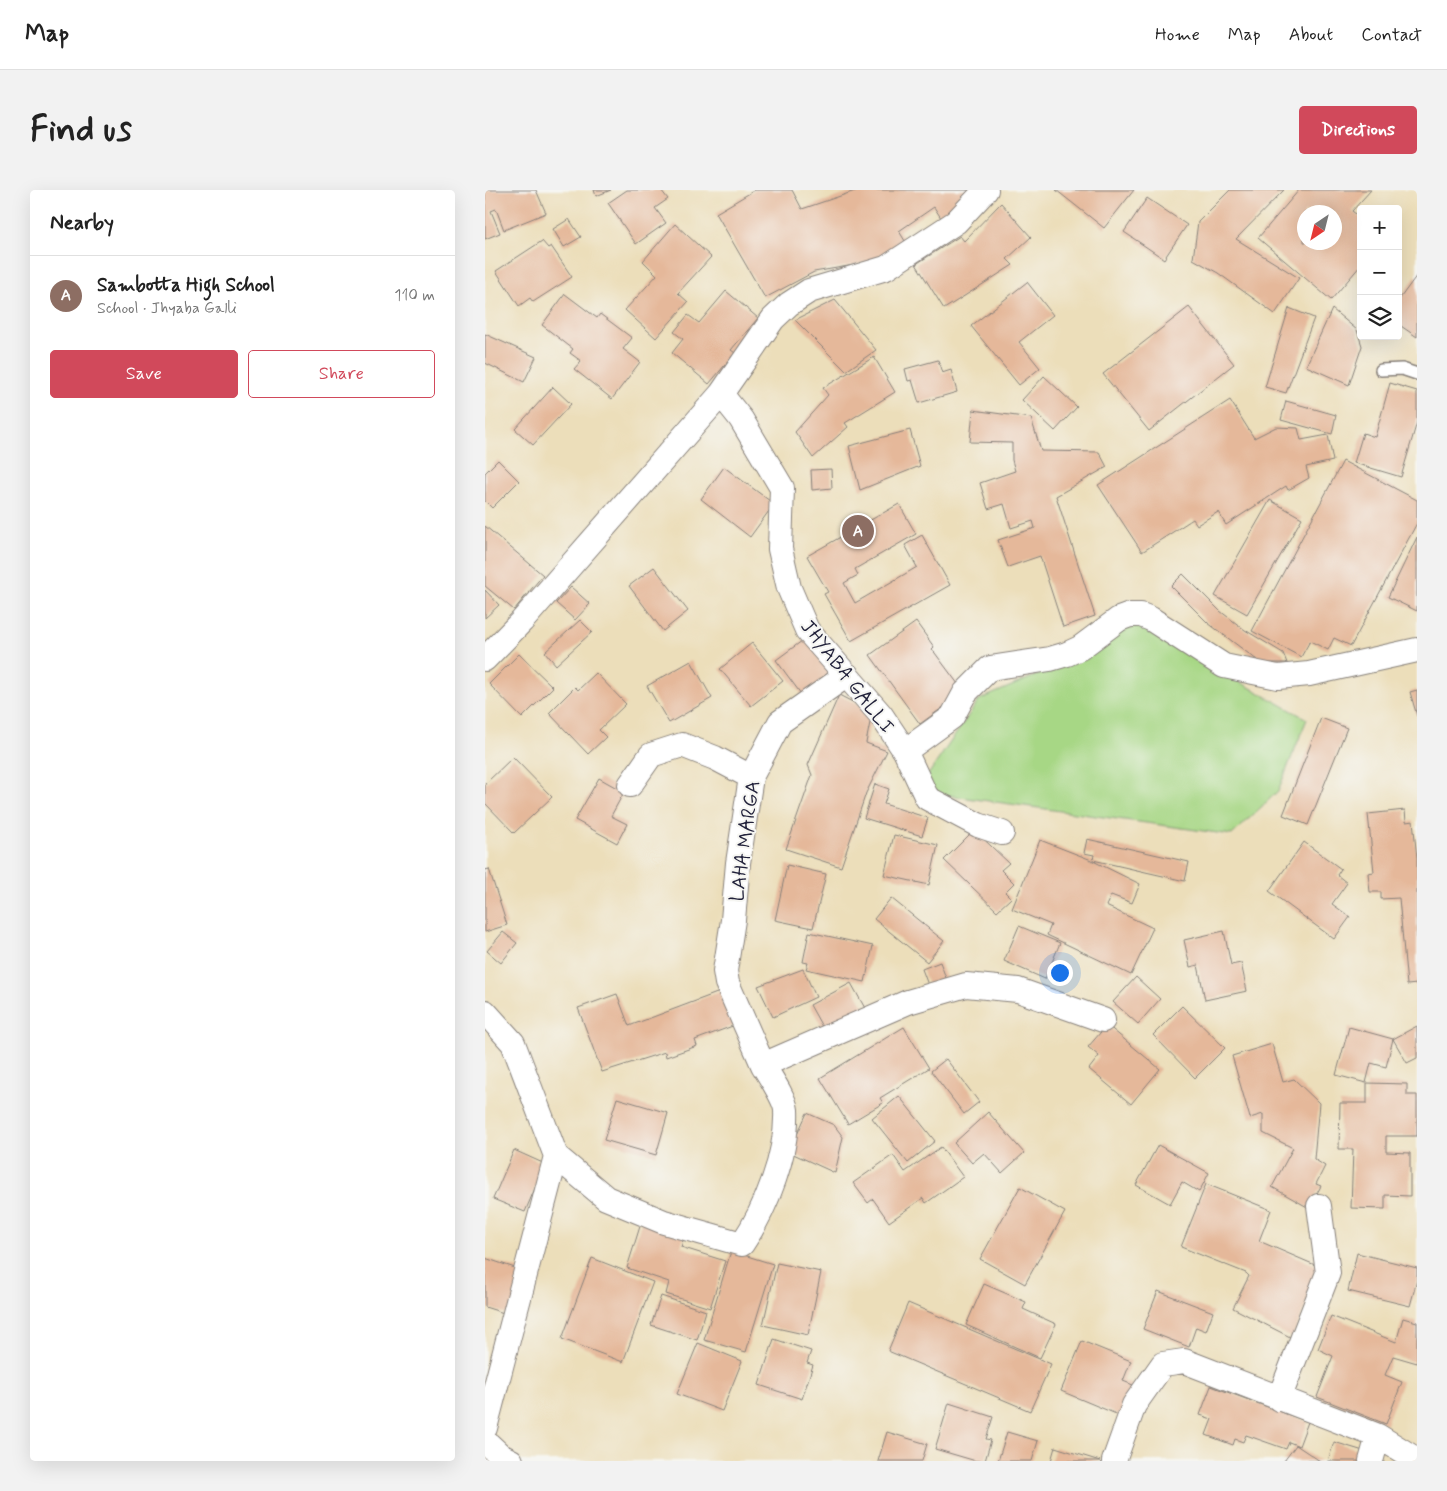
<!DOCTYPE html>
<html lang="en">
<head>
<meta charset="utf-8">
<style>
	:root { --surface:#fff; --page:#f2f2f2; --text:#222; --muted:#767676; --line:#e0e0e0; --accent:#d1495b }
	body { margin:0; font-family:Mynerve,sans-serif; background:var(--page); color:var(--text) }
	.controls { position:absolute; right:15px; top:15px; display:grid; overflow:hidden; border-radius:5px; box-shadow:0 5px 20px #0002 }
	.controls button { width:45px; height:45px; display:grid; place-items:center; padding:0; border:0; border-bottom:1px solid var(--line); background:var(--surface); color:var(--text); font:25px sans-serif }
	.compass { position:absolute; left:812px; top:15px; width:45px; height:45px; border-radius:50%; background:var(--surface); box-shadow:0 5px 20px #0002; rotate:215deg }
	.you { position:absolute; left:574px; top:782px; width:18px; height:18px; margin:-12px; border:4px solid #fff; border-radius:50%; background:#1a73e8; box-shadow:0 0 0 8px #1a73e833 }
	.badge { display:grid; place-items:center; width:32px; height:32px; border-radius:50%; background:var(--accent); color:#fff; font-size:16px; font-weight:700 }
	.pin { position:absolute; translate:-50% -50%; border:2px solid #fff; box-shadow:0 1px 5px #0006 }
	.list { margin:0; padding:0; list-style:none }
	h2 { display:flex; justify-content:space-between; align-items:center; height:65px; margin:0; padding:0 20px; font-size:21px }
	h2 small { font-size:16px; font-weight:400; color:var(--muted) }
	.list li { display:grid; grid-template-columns:32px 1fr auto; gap:15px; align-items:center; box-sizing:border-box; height:80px; padding:0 20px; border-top:1px solid var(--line) }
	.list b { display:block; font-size:19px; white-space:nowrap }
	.list p { margin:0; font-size:16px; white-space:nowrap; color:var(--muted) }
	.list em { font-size:16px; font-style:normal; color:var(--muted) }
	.actions { display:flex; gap:10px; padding:15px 20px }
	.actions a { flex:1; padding:11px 0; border:1px solid var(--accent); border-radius:5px; text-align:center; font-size:18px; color:var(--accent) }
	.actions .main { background:var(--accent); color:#fff }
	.icon { flex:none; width:28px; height:28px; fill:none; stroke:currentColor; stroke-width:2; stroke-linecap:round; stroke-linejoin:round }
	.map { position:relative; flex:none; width:932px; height:1271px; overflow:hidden; border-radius:5px }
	header { display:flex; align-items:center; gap:30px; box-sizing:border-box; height:70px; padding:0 25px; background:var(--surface); border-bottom:1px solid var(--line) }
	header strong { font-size:24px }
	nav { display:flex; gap:28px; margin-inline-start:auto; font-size:18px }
	.intro { display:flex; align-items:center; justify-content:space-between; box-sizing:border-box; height:120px; padding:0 30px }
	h1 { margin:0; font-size:35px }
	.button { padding:12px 22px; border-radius:5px; background:var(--accent); color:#fff; font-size:18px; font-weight:700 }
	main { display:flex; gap:30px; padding:0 30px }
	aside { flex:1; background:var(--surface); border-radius:5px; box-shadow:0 5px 20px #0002 }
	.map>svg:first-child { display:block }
	.green { fill:#a7d785; stroke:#647c60 }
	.building { fill:#e5b89a; fill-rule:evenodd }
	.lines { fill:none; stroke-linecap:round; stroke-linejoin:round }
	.service-casing { stroke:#87807a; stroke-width:14 }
	.minor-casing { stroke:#87807a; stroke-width:26 }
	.service { stroke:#fff; stroke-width:11 }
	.minor { stroke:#fff; stroke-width:24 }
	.labels { text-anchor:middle; stroke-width:4; stroke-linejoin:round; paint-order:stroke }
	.street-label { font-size:20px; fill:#22223b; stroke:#f6f6f2 }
</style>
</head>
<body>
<header>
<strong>Map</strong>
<nav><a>Home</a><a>Map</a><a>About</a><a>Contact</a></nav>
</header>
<div class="intro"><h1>Find us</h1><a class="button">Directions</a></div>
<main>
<aside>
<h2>Nearby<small></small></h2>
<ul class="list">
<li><span class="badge" style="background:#8d6e63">A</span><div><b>Sambotta High School</b><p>School · Jhyaba Galli</p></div><em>110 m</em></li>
</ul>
<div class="actions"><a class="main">Save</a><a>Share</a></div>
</aside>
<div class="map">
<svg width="932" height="1271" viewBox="0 0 932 1271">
	<rect width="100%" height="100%" fill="#f6f6f2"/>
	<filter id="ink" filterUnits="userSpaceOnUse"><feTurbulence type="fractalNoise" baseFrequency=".02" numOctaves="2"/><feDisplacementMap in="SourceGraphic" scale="10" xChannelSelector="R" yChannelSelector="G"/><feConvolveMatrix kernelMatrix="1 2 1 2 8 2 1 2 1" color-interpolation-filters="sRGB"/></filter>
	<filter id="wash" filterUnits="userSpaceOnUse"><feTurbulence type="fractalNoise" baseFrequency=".0096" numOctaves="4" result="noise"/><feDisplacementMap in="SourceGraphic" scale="20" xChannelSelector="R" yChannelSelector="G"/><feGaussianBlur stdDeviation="1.12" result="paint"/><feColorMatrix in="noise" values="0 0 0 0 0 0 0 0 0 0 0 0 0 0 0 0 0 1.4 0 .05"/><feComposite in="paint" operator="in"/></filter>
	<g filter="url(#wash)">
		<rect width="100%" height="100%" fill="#ecdeba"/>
		<path class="green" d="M 650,434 L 822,529 L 793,601 L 747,645 L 432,601 L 494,510 L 559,482 Z"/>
		<g id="blocks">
			<path class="building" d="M 0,0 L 51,0 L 61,23 L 19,40 L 11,19 L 6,21 L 15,43 L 0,49 Z
				M 109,0 L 126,0 L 111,6 Z
				M 142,0 L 176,0 L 183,9 L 170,18 L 181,33 L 151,54 L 123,13 Z
				M 270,0 L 307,0 L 317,19 L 373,0 L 489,0 L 480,12 L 456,28 L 449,17 L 414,41 L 423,56 L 386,72 L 329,82 L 280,108 L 231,23 Z
				M 571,0 L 649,0 L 619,38 Z
				M 745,0 L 799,0 L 751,49 L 814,88 L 790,124 L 733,83 L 708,69 L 713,32 Z
				M 814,0 L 886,0 L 867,21 L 876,28 L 876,75 L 846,110 L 773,48 ZM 819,22 L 849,22 L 849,52 L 819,52 Z
				M 662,8 L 702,35 L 679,69 L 639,42 Z
				M 516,13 L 546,47 L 522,69 L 528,75 L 459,119 L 431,74 L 475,46 L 479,51 Z
				M 84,29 L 96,47 L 79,57 L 68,39 Z
				M 190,34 L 226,67 L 193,103 L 203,112 L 171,148 L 140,120 L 172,85 L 158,71 Z
				M 57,51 L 63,58 L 66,56 L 87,87 L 48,112 L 45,108 L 34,116 L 11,81 Z
				M 932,85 L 932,147 L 913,134 L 913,111 Z
				M 542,92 L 568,125 L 534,152 L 555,178 L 534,195 L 486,136 Z
				M 241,101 L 273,128 L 246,160 L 250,163 L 224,194 L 187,163 L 198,149 L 189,142 L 203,125 L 214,133 Z
				M 80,104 L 112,128 L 115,124 L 147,148 L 138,159 L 155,172 L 127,209 L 89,179 L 96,171 L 85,163 L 88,159 L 57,135 Z
				M 350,110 L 391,160 L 361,181 L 310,130 Z
				M 704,117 L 749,174 L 664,241 L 618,184 Z
				M 804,118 L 829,128 L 801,203 L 780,197 Z
				M 847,119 L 872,140 L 877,156 L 864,195 L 821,176 Z
				M 0,144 L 51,167 L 39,192 L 0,173 Z
				M 389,167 L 410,202 L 360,233 L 363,237 L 328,268 L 310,242 L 343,205 L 338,198 Z
				M 453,170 L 457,183 L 466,180 L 472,202 L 434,213 L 427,190 L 423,191 L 420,179 Z
				M 559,186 L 592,217 L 570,241 L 537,210 Z
				M 905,193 L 932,201 L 932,232 L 916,287 L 869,273 L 878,243 L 890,247 Z
				M 68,197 L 86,214 L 48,255 L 30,239 Z
				M 745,210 L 769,248 L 791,237 L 813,238 L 816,250 L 843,245 L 848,271 L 821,277 L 824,288 L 803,300 L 801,296 L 741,335 L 733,322 L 712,335 L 708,329 L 657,362 L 613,295 Z
				M 801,211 L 851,225 L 847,244 L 796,230 Z
				M 488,220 L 546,228 L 556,261 L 614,262 L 622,277 L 571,306 L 610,426 L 578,437 L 555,366 L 523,377 L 513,350 L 550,338 L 548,331 L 526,338 L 519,314 L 503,319 L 495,293 L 530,281 L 527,270 L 527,253 L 485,252 Z
				M 425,240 L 435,276 L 375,300 L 364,256 Z
				M 13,270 L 34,291 L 7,318 L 0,311 L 0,283 Z
				M 858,271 L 932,310 L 932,333 L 866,456 L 849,448 L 843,460 L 825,451 L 816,467 L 767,441 Z
				M 239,277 L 289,314 L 265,347 L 216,309 Z
				M 346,279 L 347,298 L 327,300 L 326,280 Z
				M 785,310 L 817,328 L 762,424 L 730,406 Z
				M 414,314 L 431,344 L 370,379 L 373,385 L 359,393 L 370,413 L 432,377 L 420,355 L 437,345 L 465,395 L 366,451 L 339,404 L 343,402 L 322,366 Z
				M 0,336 L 58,385 L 29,420 L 0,396 Z
				M 932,347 L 932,421 L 903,407 Z
				M 169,377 L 203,421 L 178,441 L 144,396 Z
				M 698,384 L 735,421 L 760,440 L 798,463 L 802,473 L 776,473 L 723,433 L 686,396 Z
				M 86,397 L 105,414 L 90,430 L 71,413 Z
				M 0,400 L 14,415 L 0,428 Z
				M 95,430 L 107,442 L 71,475 L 60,462 Z
				M 431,432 L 449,457 L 447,459 L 479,502 L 435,534 L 385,465 Z
				M 321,448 L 349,484 L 319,508 L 291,470 Z
				M 267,453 L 298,491 L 266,516 L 235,479 Z
				M 34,464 L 68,497 L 37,528 L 4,494 Z
				M 206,471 L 227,508 L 184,533 L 162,496 Z
				M 111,483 L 141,514 L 114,540 L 121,547 L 103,564 L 64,523 L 90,497 L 93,500 Z
				M 932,500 L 932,526 L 925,502 Z
				M 354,505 L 387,522 L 381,553 L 402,561 L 381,603 L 356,677 L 301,659 L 327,585 L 323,575 Z
				M 836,528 L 862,538 L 823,635 L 798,625 Z
				M 28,567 L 67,607 L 29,643 L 0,613 L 0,594 Z
				M 114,588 L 139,602 L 126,626 L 142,634 L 132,653 L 90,630 Z
				M 390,594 L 404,599 L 399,614 L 443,628 L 437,646 L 379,628 Z
				M 920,620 L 921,632 L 928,631 L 932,668 L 932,794 L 922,795 L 914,708 L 896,709 L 896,702 L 885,702 L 883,683 L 889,682 L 883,624 Z
				M 489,640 L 524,673 L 516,680 L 529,693 L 520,702 L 526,708 L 512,721 L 459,670 Z
				M 409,645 L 453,655 L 444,695 L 399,685 Z
				M 602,649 L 704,672 L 700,691 L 608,670 L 609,665 L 599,663 Z
				M 555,650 L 604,669 L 655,694 L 647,713 L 626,705 L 621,716 L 668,738 L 646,785 L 562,745 L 566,735 L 527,719 Z
				M 819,652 L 856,679 L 852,685 L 862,693 L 847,714 L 865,727 L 849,749 L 784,701 Z
				M 302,675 L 341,684 L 328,738 L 290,730 Z
				M 4,679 L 22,735 L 0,742 L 0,680 Z
				M 406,708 L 459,751 L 442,772 L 389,729 Z
				M 534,736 L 575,753 L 560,789 L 519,771 Z
				M 739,741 L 746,775 L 756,773 L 762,801 L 720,810 L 713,775 L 705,777 L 699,750 Z
				M 18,742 L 32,753 L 16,773 L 2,761 Z
				M 324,742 L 388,756 L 380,792 L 321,779 L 323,773 L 318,772 Z
				M 455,772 L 461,788 L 443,795 L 437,779 Z
				M 318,779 L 331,807 L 288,827 L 273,796 Z
				M 651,787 L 675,809 L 653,834 L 628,812 Z
				M 366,793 L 381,820 L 340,842 L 325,815 Z
				M 240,800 L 253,834 L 210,850 L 212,856 L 181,867 L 180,862 L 117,882 L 93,818 L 132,804 L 144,836 Z
				M 697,816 L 740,858 L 710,888 L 668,845 Z
				M 622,835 L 675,879 L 646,914 L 604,879 L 614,866 L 603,857 Z
				M 932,836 L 932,868 L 922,873 L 908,849 Z
				M 419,837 L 444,878 L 395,908 L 398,913 L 363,934 L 335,888 Z
				M 864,837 L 908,849 L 901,877 L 886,873 L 881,893 L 851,885 Z
				M 787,854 L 798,892 L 809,889 L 834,913 L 829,969 L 840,976 L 831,994 L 836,996 L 824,1018 L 787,997 L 808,958 L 778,943 L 778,924 L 765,928 L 747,866 Z
				M 461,869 L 494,912 L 479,924 L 446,881 Z
				M 882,893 L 922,894 L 922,905 L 932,905 L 932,946 L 901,946 L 901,962 L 925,963 L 925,1006 L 900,1005 L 900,1019 L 866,1018 L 868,959 L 854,959 L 855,913 L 882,913 Z
				M 414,906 L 450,951 L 423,973 L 387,928 Z
				M 132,908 L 183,923 L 171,965 L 119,950 Z
				M 503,922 L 539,963 L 517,983 L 499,963 L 487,973 L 469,953 Z
				M 322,923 L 349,935 L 358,947 L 350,983 L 304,962 Z
				M 673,955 L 724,983 L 714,1002 L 697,992 L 685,1014 L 651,995 Z
				M 456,957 L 478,987 L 441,1013 L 438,1008 L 404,1032 L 388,1009 L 383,1013 L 368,993 L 408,965 L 420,982 Z
				M 29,960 L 60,974 L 40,1022 L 8,1009 Z
				M 721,994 L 786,1020 L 774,1051 L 837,1078 L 807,1148 L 748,1118 L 764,1086 L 761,1083 L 696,1057 Z
				M 535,997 L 580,1022 L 540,1094 L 495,1069 Z
				M 157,1030 L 200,1044 L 196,1057 L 240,1071 L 225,1118 L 181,1104 L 184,1092 L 142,1078 Z
				M 246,1061 L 288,1074 L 261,1162 L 219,1150 Z
				M 872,1063 L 932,1078 L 932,1090 L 925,1116 L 863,1101 Z
				M 0,1068 L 39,1081 L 25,1125 L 0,1117 Z
				M 107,1068 L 168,1092 L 138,1172 L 77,1149 Z
				M 292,1073 L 336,1082 L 323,1145 L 278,1135 Z
				M 499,1094 L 541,1112 L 538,1119 L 571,1134 L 555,1168 L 481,1135 Z
				M 673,1101 L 728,1122 L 721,1141 L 711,1137 L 704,1157 L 658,1139 Z
				M 176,1106 L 221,1121 L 212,1150 L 166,1135 Z
				M 423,1113 L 566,1174 L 545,1221 L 403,1161 Z
				M 846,1126 L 911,1152 L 918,1128 L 932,1132 L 932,1173 L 908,1166 L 900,1185 L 917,1192 L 901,1234 L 832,1207 L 848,1166 L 833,1159 Z
				M 289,1149 L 326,1161 L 322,1173 L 328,1175 L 317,1209 L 274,1195 Z
				M 597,1151 L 646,1171 L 638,1191 L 648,1195 L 636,1226 L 576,1201 Z
				M 213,1153 L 257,1171 L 237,1221 L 192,1204 Z
				M 726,1196 L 823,1232 L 814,1256 L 804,1252 L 801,1259 L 761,1245 L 758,1252 L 750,1249 L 748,1255 L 721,1245 L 727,1229 L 715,1225 Z
				M 464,1213 L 508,1227 L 501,1249 L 506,1250 L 500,1271 L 491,1271 L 450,1259 Z
				M 402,1242 L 442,1254 L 437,1271 L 393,1271 Z
				M 522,1242 L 553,1251 L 547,1271 L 513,1271 Z
				M 849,1252 L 885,1263 L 883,1271 L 843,1271 Z
				M 811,1255 L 835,1271 L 799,1271 Z
				M 570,1257 L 615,1271 L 566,1271 Z"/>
		</g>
	</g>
	<g filter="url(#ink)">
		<use href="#blocks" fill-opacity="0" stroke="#87807a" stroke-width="1"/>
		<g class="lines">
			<g class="service-casing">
				<path id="service" d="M 896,180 L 917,179 L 932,184"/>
			</g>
			<g class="minor-casing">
				<path id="minor" d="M 236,204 L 256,229 L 297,298 L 295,359 L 304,398 L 322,440 L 396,525 L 420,561 L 442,608 L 493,635 L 517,643
					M 0,469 L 37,431 L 236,204 L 288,129 L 304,114 L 324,101 L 401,78 L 471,32 L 501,0
					M 362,485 L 295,532 L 266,587 L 253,673 L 248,730 L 240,781 L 242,793 L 278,875 L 423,812 L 481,795 L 533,800 L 618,830
					M 420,561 L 467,527 L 480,503 L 505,478 L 565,469 L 582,464 L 595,458 L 634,429 L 645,425 L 656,425 L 666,429 L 739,476 L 793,487 L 824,484 L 932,460
					M 145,595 L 166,565 L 197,555 L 230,568 L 266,587
					M 0,822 L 28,853 L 71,966 L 0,1238
					M 71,966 L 121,1008 L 179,1032 L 257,1054 C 281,1019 303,963 301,920 C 300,909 284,885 278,875
					M 794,1209 L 843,1083 L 834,1016
					M 0,1251 L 16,1266 L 26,1271
					M 629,1271 L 649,1215 L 678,1174 L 699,1171 L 893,1246 L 932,1270
					M 886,1271 L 893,1246"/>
			</g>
			<use href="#service" class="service"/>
			<use href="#minor" class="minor"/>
		</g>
	</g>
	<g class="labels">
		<g class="street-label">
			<text transform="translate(363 486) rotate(52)" y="7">JHYABA GALLI</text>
			<text transform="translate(259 651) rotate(-82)" y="7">LAHA MARGA</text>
		</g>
	</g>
</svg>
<div class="controls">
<button>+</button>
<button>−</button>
<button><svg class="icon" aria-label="layers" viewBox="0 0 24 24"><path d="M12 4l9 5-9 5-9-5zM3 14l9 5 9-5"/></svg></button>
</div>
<svg class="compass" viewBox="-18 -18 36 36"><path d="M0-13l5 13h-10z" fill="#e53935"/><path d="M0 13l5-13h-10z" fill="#767676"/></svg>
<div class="you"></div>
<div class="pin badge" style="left:373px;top:341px;background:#8d6e63">A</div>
</div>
</main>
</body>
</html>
